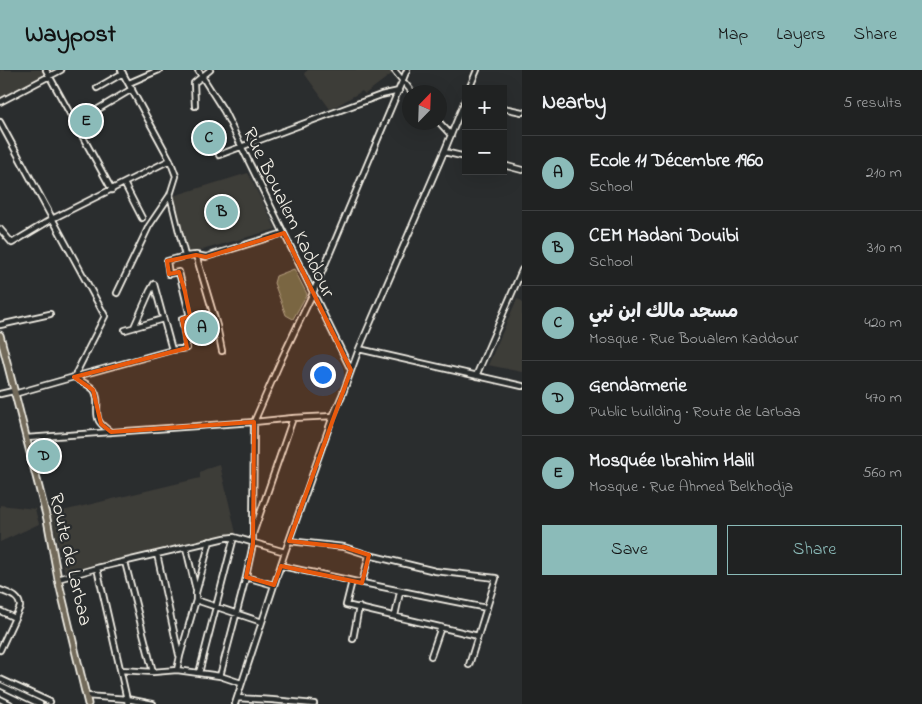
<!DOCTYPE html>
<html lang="en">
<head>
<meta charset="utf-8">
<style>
	:root { --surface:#202222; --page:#282a2a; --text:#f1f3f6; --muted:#a2a4a5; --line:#3d3f40; --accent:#8bbbb9 }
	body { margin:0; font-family:"Indie Flower","Playpen Sans Arabic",sans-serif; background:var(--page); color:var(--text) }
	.controls { position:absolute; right:15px; top:15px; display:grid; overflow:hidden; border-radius:0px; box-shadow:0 5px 20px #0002 }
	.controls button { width:45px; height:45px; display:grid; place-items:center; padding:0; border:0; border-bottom:1px solid var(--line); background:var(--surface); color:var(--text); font:25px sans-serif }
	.compass { position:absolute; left:402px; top:15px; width:45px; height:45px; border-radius:50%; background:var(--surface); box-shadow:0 5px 20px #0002; rotate:23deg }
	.you { position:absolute; left:322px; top:304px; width:18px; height:18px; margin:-12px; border:4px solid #fff; border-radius:50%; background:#1a73e8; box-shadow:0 0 0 8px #1a73e833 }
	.badge { display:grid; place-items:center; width:32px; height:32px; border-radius:50%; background:var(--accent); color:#111; font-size:16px; font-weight:700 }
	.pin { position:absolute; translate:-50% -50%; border:2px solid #fff; box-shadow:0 1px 5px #0006 }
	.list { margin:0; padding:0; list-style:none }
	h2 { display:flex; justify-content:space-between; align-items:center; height:65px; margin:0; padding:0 20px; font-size:21px }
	h2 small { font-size:16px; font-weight:400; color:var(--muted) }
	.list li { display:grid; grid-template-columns:32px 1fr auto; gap:15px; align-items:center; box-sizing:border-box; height:75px; padding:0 20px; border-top:1px solid var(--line) }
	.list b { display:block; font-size:19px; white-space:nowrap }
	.list p { margin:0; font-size:16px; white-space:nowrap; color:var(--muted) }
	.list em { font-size:16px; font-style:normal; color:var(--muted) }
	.actions { display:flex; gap:10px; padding:15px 20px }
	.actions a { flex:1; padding:11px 0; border:1px solid var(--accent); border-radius:0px; text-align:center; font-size:18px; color:var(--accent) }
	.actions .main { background:var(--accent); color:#111 }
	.map { position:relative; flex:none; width:522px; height:634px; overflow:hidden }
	header { display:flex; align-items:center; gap:30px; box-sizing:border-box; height:70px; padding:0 25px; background:var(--accent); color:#111 }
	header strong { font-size:24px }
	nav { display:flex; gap:28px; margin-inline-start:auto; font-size:18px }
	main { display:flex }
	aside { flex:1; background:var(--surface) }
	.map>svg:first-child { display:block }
	.built { fill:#3d3c38 }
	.green { fill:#606b51; stroke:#aaae9c }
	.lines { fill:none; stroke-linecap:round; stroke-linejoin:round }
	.minor-casing { stroke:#f4f1e8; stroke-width:8 }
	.major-casing { stroke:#f4f1e8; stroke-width:9 }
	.minor { stroke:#2a2d2e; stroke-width:4.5 }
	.major { stroke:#726b5a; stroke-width:5.5 }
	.marked { fill:#e8590c; fill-opacity:0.2; stroke:#e8590c; stroke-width:4; stroke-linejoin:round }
	.labels { text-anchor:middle; stroke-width:4.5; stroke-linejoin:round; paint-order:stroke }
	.street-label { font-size:20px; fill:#f4f1e8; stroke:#2a2d2e }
</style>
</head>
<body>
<header>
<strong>Waypost</strong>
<nav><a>Map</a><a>Layers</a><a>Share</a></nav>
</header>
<main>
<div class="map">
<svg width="522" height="634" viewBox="0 0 522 634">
	<rect width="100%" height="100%" fill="#2a2d2e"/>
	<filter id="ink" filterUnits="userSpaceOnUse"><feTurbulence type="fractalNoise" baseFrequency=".02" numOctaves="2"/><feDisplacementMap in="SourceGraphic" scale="10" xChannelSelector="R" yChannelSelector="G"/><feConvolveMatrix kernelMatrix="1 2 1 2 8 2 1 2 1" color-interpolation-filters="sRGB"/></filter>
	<g filter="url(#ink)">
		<path class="built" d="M 0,0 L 43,0 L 46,4 L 0,30 Z
			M 308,0 L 390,0 L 393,3 L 365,24 L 362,21 L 335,37 L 330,39 L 304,3 Z
			M 248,103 L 276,159 L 188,184 L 173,126 Z
			M 517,229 L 522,231 L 522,302 L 488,295 Z
			M 211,246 L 218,275 L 193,275 L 189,251 Z
			M 220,395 L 236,463 L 65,504 L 50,444 L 200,408 L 200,402 L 206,399 Z
			M 0,435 L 35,439 L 39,454 L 0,472 Z"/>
		<path class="green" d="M 294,199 L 307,224 L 293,249 L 286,245 L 274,213 L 276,206 Z"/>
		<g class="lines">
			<g class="minor-casing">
				<path id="minor" d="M 46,0 L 112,120
					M 198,0 L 224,41 L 351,300
					M 394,0 L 412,22
					M 129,13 L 159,0
					M 97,18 L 123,3
					M 469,19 L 477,0
					M 0,32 L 61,0
					M 195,36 L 194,13 L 210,0
					M 503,38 L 522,42
					M 95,41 L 132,19
					M 0,52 L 105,246 L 74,307
					M 439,52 L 451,65
					M 444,82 L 466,87
					M 219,85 L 381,25 L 399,21
					M 503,95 L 522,100
					M 124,113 L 142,148
					M 170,125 L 185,186 L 196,185 L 206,187 L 284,163
					M 0,159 L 12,173 L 52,149 L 170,90
					M 196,185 L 217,256 L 222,281
					M 117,223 L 149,156 L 170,125 L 176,106 L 170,90 L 121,0
					M 0,255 L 50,244
					M 134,257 L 150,221 L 154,214 L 172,280
					M 125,260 L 163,249
					M 359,279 L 522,316
					M 476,306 L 522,200
					M 74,307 L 172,280 L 187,278 L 182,249 L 190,247 L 179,202 L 169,204 L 167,191 L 185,186
					M 0,324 L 13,321
					M 14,324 L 74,307 C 80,311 89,314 94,320 C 101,330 94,341 99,351 C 102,356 107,359 111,362
					M 26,368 L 254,352 L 293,348 L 333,346
					M 253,464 L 254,352 L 282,288 L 313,223 L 407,0
					M 289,471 L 344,477 L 369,485 L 435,501 L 496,508 L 469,595
					M 186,478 L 196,520
					M 157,484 L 179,585
					M 125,492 L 153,602
					M 281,496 C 350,510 418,525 487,538
					M 97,498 L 128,634
					M 246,507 L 274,515
					M 58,509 L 97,498 L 225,468 L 234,467 L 285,482
					M 352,511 L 346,535 L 478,566
					M 362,513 L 369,485
					M 0,520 C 9,524 20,526 20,537 L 0,580
					M 196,530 L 262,552
					M 0,541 L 15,548
					M 395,546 L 400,522
					M 353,569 L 359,537
					M 431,586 L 441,557
					M 121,600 L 153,602 L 177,600 L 220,606 L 241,613
					M 177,600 L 180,586 L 196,530 L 196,523 L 210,471
					M 199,603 L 234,467
					M 220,606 L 246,507 L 253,474 L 253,464 L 293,348
					M 0,609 L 50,632
					M 0,615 L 40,634
					M 86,626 L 127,629 L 153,634
					M 237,628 L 272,630 L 314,634
					M 0,629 L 10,634
					M 235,634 L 285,482 L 333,346 L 343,323 L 359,279 L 444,82 L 466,28"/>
			</g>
			<g class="major-casing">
				<path id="major" d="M 0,265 L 47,449 L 58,509 L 88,634"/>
			</g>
			<use href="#minor" class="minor"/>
			<use href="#major" class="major"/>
		</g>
	</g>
	<path class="marked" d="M 284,163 L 351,300 L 289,471 L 344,477 L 369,485 L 362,513 L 281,496 L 274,515 L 246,507 L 253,474 L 254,352 L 111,362 L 101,354 L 93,320 L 74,307 L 187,278 L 182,249 L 190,246 L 185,222 L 179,202 L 169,204 L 167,191 L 196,185 L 206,187 Z"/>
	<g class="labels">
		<g class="street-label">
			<text transform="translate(290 142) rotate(64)" y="7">Rue Boualem Kaddour</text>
			<text transform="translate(72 489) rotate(77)" y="7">Route de Larbaa</text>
		</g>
	</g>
</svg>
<div class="controls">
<button>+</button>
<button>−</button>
</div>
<svg class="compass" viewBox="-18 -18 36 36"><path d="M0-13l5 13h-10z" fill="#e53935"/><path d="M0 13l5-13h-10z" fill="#a2a4a5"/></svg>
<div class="you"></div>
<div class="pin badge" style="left:202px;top:258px">A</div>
<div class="pin badge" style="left:222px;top:142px">B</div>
<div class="pin badge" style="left:209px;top:68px">C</div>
<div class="pin badge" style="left:44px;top:386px">D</div>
<div class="pin badge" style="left:86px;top:51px">E</div>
</div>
<aside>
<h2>Nearby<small>5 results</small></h2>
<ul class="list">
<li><span class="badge">A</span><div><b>Ecole 11 Décembre 1960</b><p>School</p></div><em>210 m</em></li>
<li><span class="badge">B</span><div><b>CEM Madani Douibi</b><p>School</p></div><em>310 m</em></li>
<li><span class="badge">C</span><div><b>مسجد مالك ابن نبي</b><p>Mosque · Rue Boualem Kaddour</p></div><em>420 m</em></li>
<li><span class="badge">D</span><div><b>Gendarmerie</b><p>Public building · Route de Larbaa</p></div><em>470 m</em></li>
<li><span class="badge">E</span><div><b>Mosquée Ibrahim Halil</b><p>Mosque · Rue Ahmed Belkhodja</p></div><em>560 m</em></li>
</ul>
<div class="actions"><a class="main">Save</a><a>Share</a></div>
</aside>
</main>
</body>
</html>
